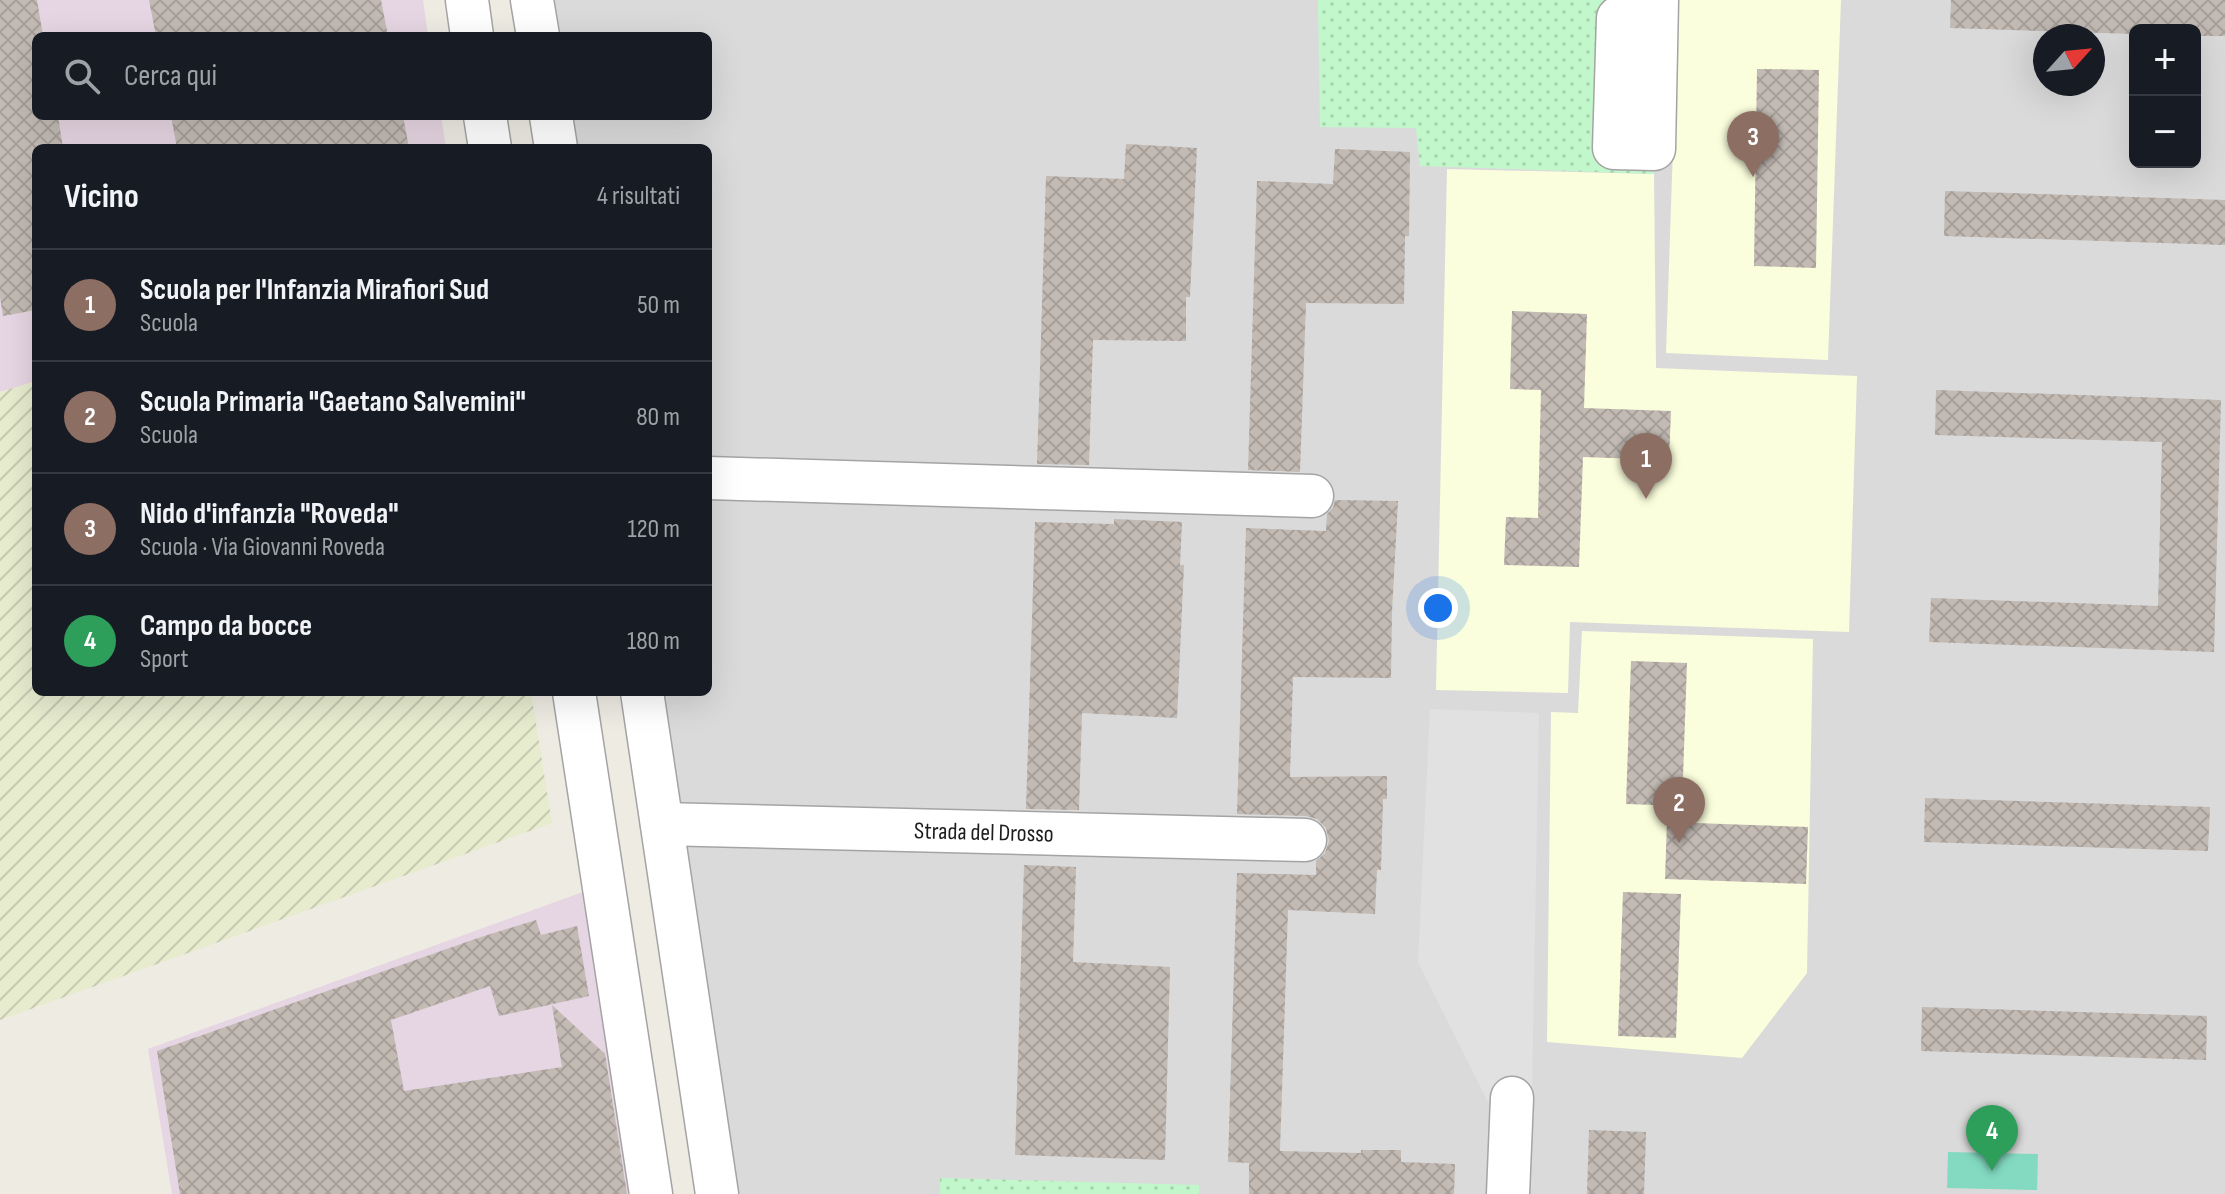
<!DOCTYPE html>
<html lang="it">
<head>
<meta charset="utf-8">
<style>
	:root { --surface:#171b24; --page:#20242c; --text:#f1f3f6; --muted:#9ea1a6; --line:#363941; --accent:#db2777 }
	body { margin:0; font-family:"Sofia Sans Condensed",sans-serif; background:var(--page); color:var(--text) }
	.controls { position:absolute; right:24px; top:24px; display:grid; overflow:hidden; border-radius:12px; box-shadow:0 8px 32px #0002 }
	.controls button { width:72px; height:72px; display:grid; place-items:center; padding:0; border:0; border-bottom:2px solid var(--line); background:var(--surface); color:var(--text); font:40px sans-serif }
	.compass { position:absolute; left:2033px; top:24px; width:72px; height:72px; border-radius:50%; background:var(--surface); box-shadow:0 8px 32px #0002; rotate:63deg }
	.you { position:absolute; left:1438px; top:608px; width:28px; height:28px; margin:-20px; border:6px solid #fff; border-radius:50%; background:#1a73e8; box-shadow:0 0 0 12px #1a73e833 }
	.badge { display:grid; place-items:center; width:52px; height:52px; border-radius:50%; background:var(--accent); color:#fff; font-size:26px; font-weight:700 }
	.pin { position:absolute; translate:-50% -66px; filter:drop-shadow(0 2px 4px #0008) }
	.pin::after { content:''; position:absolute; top:42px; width:28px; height:24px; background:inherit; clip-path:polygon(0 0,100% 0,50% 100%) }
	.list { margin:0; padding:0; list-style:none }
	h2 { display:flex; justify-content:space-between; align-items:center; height:104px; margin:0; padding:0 32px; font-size:34px }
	h2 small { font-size:26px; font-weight:400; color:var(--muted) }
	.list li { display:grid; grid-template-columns:52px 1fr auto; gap:24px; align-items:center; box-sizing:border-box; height:112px; padding:0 32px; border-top:2px solid var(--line) }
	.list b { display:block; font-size:30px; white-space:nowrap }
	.list p { margin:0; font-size:26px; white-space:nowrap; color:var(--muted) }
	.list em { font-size:26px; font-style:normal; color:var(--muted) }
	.icon { flex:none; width:44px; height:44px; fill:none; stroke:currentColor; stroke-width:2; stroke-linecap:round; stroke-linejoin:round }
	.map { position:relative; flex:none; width:2225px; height:1194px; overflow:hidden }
	.search { position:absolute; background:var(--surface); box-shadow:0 8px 32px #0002; left:32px; top:32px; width:680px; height:88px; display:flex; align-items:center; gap:20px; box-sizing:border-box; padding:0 28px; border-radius:12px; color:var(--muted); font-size:30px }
	.panel { position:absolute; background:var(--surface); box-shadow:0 8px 32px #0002; left:32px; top:144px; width:680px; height:552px; border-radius:12px }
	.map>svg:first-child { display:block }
	.residential { fill:#dbdada; fill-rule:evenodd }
	.industrial { fill:#e6d5e2 }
	.education { fill:#fafedc }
	.farmland { fill:url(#farmland-furrows) }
	.park { fill:url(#park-dots) }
	.pitch { fill:#83dac1 }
	.parking { fill:#e1e1e1 }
	.building { fill:url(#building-cross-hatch) }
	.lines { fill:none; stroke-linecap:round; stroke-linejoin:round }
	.minor-casing { stroke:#a4a4a4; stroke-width:45 }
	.minor { stroke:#fff; stroke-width:42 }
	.labels { text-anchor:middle; stroke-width:6; stroke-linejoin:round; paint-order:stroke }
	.street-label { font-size:24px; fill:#1d1d1d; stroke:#fff }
</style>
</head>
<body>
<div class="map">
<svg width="2225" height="1194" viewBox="0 0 2225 1194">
	<defs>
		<pattern id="farmland-furrows" width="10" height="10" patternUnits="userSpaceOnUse" patternTransform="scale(2)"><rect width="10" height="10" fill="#e7eccf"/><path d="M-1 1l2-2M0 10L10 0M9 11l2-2" fill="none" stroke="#c6cab1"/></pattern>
		<pattern id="park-dots" width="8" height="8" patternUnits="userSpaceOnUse" patternTransform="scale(2)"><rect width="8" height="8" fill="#c1f7ca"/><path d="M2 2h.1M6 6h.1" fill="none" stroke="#a5d3ad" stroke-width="1.8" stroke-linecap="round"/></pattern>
		<pattern id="building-cross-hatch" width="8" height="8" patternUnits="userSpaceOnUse" patternTransform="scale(2)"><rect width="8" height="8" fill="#c2bab3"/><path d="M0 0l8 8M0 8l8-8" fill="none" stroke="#a69f9a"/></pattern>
	</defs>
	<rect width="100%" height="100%" fill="#eeebe3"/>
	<path class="residential" d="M 532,0 L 2225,0 L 2225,1194 L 717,1194 L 642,692 L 708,692 L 708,148 L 556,148 L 551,116 L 708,116 L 708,36 L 538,36 ZM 2135,30 L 2195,30 L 2195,162 L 2135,162 ZM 2045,36 L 2093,36 L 2093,84 L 2045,84 Z"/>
	<path class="industrial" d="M 0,0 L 423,0 L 428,36 L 36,36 L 36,116 L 441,116 L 446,148 L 36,148 L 36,381 L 0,392 Z
		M 583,892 L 633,1194 L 172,1194 L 148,1049 Z"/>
	<path class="education" d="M 1678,0 L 1841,0 L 1828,360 L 1666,353 Z
		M 1447,169 L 1654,174 L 1656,368 L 1857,376 L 1849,632 L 1570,622 L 1568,693 L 1436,690 Z
		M 1582,631 L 1813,639 L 1807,973 L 1742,1058 L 1547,1042 L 1551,712 L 1578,713 Z"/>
	<path class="farmland" d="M 36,381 L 36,692 L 531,692 L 552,823 L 0,1020 L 0,392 Z"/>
	<path class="park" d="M 1318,0 L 1658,0 L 1654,174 L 1420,166 L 1416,128 L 1320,127 Z
		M 940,1178 L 1199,1185 L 1199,1194 L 940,1194 Z"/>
	<path class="pitch" d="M 1948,1152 L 2038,1154 L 2037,1190 L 1947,1188 Z"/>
	<path class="parking" d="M 1430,709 L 1539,713 L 1532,1089 L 1491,1108 L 1418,962 Z"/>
	<path class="building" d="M 0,0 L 37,0 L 43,36 L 36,36 L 36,116 L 58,116 L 63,148 L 36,148 L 36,310 L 3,316 L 0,297 Z
		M 149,0 L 381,0 L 388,36 L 156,36 Z
		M 1951,0 L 2225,0 L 2225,36 L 2195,36 L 2195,30 L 2135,30 L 2135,34 L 1950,28 Z
		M 1757,69 L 1819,70 L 1816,268 L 1754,266 Z
		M 171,116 L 403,116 L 409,148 L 177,148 Z
		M 1126,144 L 1197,148 L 1190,297 L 1186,297 L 1186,341 L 1093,340 L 1089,465 L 1037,464 L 1046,176 L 1124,179 Z
		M 1335,149 L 1410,152 L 1409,236 L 1405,236 L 1404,304 L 1306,303 L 1300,472 L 1248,470 L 1257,181 L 1333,184 Z
		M 1945,191 L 2225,200 L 2225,245 L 1944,236 Z
		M 1512,311 L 1587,314 L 1584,408 L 1671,411 L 1669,460 L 1583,457 L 1579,567 L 1504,565 L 1506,517 L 1538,518 L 1541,390 L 1510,389 Z
		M 1936,390 L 2221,400 L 2214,652 L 1929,642 L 1931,598 L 2158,606 L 2162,442 L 1935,435 Z
		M 1335,500 L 1398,501 L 1392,612 L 1391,678 L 1293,677 L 1290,777 L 1387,776 L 1387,799 L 1383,799 L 1381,870 L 1377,870 L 1375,914 L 1288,910 L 1280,1151 L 1361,1153 L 1361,1150 L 1401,1150 L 1401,1162 L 1455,1164 L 1454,1194 L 1249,1194 L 1249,1163 L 1228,1162 L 1237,873 L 1316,875 L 1316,861 L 1325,853 L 1329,841 L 1326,828 L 1317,819 L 1306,816 L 1237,814 L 1246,528 L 1326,531 L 1327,514 L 1333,508 Z
		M 1114,519 L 1182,522 L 1180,565 L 1184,565 L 1177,718 L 1082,713 L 1079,810 L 1026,809 L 1035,522 L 1114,524 Z
		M 1631,661 L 1687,663 L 1682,806 L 1626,804 Z
		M 1925,798 L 2210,807 L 2208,851 L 1924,842 Z
		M 1667,822 L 1808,827 L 1806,884 L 1665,879 Z
		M 1024,865 L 1076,867 L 1073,962 L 1170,967 L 1165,1160 L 1015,1155 Z
		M 1623,892 L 1681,894 L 1676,1038 L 1618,1036 Z
		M 536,920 L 541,935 L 577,926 L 589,996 L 499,1016 L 490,986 L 391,1020 L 404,1091 L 562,1067 L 552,1005 L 605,1054 L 627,1194 L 180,1194 L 157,1051 L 478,938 Z
		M 1922,1007 L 2207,1016 L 2206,1060 L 1921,1051 Z
		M 1589,1130 L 1646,1132 L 1644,1194 L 1587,1194 Z"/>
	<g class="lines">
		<g class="minor-casing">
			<g id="minor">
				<path d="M 467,0 L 472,36"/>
				<path d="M 532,0 L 538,36"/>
				<path d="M 1656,20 L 1618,18 L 1614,148 L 1654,149 L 1657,0"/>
				<path d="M 485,116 L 490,148"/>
				<path d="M 551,116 L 556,148"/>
				<path d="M 708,478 L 1312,496"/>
				<path d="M 574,692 L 651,1194"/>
				<path d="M 642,692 L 717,1194"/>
				<path id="s1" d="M 662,824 L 1305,840"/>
				<path d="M 1508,1194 L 1512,1098"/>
			</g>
		</g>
		<use href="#minor" class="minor"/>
	</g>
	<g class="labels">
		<g class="street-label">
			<text dy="8" stroke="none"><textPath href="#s1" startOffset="322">Strada del Drosso</textPath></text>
		</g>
	</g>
</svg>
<div class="controls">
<button>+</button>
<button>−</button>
</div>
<svg class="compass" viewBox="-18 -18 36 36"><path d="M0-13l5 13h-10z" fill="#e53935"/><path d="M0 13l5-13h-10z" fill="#9ea1a6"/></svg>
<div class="you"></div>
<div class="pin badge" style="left:1646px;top:499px;background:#8d6e63">1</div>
<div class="pin badge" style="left:1679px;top:843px;background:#8d6e63">2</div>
<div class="pin badge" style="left:1753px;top:177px;background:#8d6e63">3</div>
<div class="pin badge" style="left:1992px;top:1171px;background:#2e9e5b">4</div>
<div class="search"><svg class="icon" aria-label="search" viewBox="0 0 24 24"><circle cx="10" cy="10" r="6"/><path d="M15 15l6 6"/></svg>Cerca qui</div>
<section class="panel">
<h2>Vicino<small>4 risultati</small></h2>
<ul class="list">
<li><span class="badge" style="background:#8d6e63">1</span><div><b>Scuola per l'Infanzia Mirafiori Sud</b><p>Scuola</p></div><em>50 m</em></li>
<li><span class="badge" style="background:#8d6e63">2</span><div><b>Scuola Primaria &quot;Gaetano Salvemini&quot;</b><p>Scuola</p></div><em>80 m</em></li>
<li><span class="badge" style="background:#8d6e63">3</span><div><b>Nido d'infanzia &quot;Roveda&quot;</b><p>Scuola · Via Giovanni Roveda</p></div><em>120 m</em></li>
<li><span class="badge" style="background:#2e9e5b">4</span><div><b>Campo da bocce</b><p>Sport</p></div><em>180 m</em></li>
</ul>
</section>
</div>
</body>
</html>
